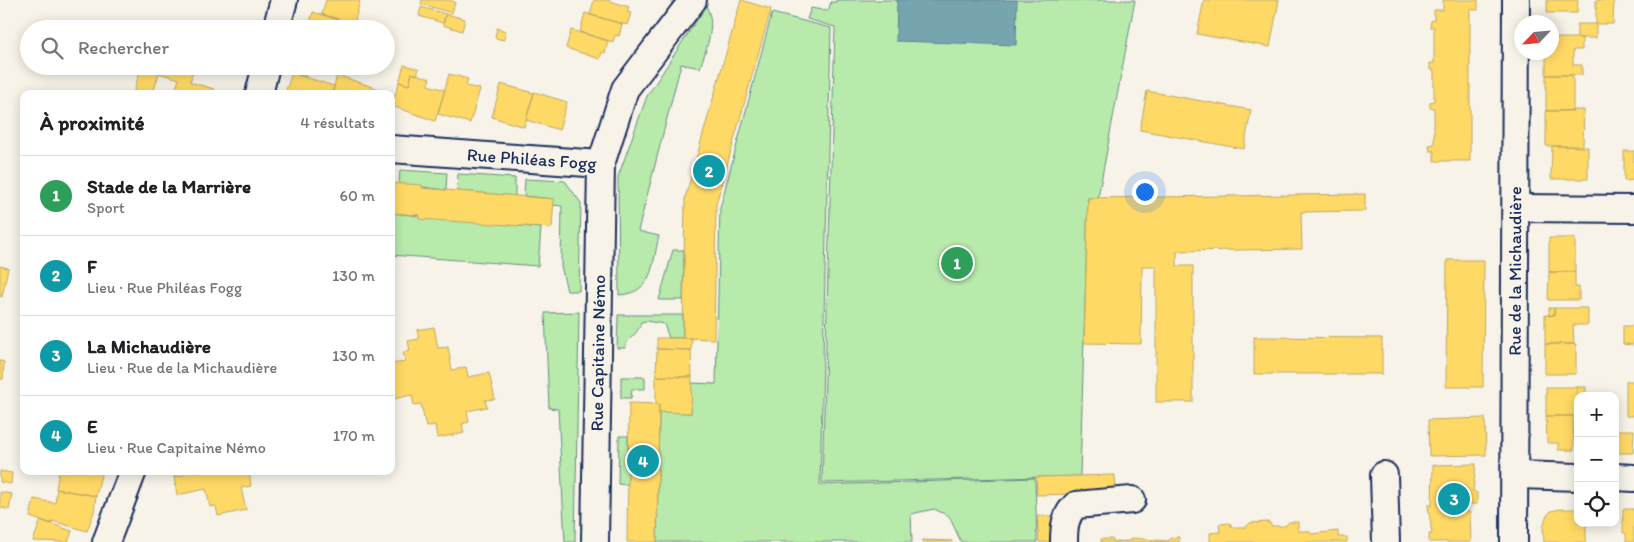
<!DOCTYPE html>
<html lang="fr">
<head>
<meta charset="utf-8">
<style>
	:root { --surface:#fff; --page:#f6f6f6; --text:#202124; --muted:#757577; --line:#e0e0e0; --accent:#111827 }
	body { margin:0; font-family:Itim,sans-serif; background:var(--page); color:var(--text) }
	.controls { position:absolute; right:15px; bottom:15px; display:grid; overflow:hidden; border-radius:10px; box-shadow:0 2px 12px #0003 }
	.controls button { width:45px; height:45px; display:grid; place-items:center; padding:0; border:0; border-bottom:1px solid var(--line); background:var(--surface); color:var(--text); font:25px sans-serif }
	.compass { position:absolute; left:1514px; top:15px; width:45px; height:45px; border-radius:50%; background:var(--surface); box-shadow:0 2px 12px #0003; rotate:244deg }
	.you { position:absolute; left:1144px; top:191px; width:18px; height:18px; margin:-12px; border:4px solid #fff; border-radius:50%; background:#1a73e8; box-shadow:0 0 0 8px #1a73e833 }
	.badge { display:grid; place-items:center; width:32px; height:32px; border-radius:50%; background:var(--accent); color:#fff; font-size:16px; font-weight:700 }
	.pin { position:absolute; translate:-50% -50%; border:2px solid #fff; box-shadow:0 1px 5px #0006 }
	.list { margin:0; padding:0; list-style:none }
	h2 { display:flex; justify-content:space-between; align-items:center; height:65px; margin:0; padding:0 20px; font-size:21px }
	h2 small { font-size:16px; font-weight:400; color:var(--muted) }
	.list li { display:grid; grid-template-columns:32px 1fr auto; gap:15px; align-items:center; box-sizing:border-box; height:80px; padding:0 20px; border-top:1px solid var(--line) }
	.list b { display:block; font-size:19px; white-space:nowrap }
	.list p { margin:0; font-size:16px; white-space:nowrap; color:var(--muted) }
	.list em { font-size:16px; font-style:normal; color:var(--muted) }
	.icon { flex:none; width:28px; height:28px; fill:none; stroke:currentColor; stroke-width:2; stroke-linecap:round; stroke-linejoin:round }
	.map { position:relative; flex:none; width:1634px; height:542px; overflow:hidden }
	.search { position:absolute; background:var(--surface); box-shadow:0 2px 12px #0003; left:20px; top:20px; width:375px; height:55px; display:flex; align-items:center; gap:12px; box-sizing:border-box; padding:0 18px; border-radius:28px; color:var(--muted); font-size:19px }
	.panel { position:absolute; background:var(--surface); box-shadow:0 2px 12px #0003; left:20px; top:90px; width:375px; height:385px; border-radius:10px }
	.map>svg:first-child { display:block }
	.green { fill:#b7eaab; stroke:#698c84 }
	.homes { fill:#ffd966; stroke:#bba664 }
	.public { fill:#76a5af; stroke:#5b8297 }
	.lines { fill:none; stroke-linecap:round; stroke-linejoin:round }
	.minor-casing { stroke:#1b2f5e; stroke-width:30 }
	.minor { stroke:#f7f3e8; stroke-width:26 }
	.labels { text-anchor:middle; stroke-width:5; stroke-linejoin:round; paint-order:stroke }
	.street-label { font-size:18px; fill:#1b2f5e; stroke:#f7f3e8 }
</style>
</head>
<body>
<div class="map">
<svg width="1634" height="542" viewBox="0 0 1634 542">
	<rect width="100%" height="100%" fill="#f7f3e8"/>
	<filter id="ink" filterUnits="userSpaceOnUse"><feTurbulence type="fractalNoise" baseFrequency=".02" numOctaves="2"/><feDisplacementMap in="SourceGraphic" scale="10" xChannelSelector="R" yChannelSelector="G"/><feConvolveMatrix kernelMatrix="1 2 1 2 8 2 1 2 1" color-interpolation-filters="sRGB"/></filter>
	<g filter="url(#ink)">
		<path class="green" d="M 836,0 L 1135,0 L 1098,198 L 1088,198 L 1080,476 L 822,483 L 835,27 L 807,19 L 811,8 L 828,11 L 831,2 L 836,2 Z
			M 706,6 C 717,24 706,49 700,68 L 681,64 L 638,231 L 659,236 C 652,264 654,293 619,295 L 618,177 L 647,96 Z
			M 772,13 L 831,28 L 820,485 L 1035,478 L 1037,542 L 961,542 L 949,516 L 934,509 L 911,514 L 912,542 L 657,542 L 659,412 L 691,413 L 691,383 L 716,384 L 720,208 Z
			M 400,170 L 447,173 L 446,190 L 399,184 Z
			M 458,174 L 515,178 L 515,196 L 457,191 Z
			M 525,179 L 565,181 L 581,203 L 579,291 L 567,291 L 561,266 L 562,206 L 553,205 L 554,199 L 524,196 Z
			M 391,213 L 541,228 L 538,266 L 391,255 Z
			M 673,250 L 684,250 L 683,300 L 659,300 Z
			M 579,312 L 575,542 L 565,542 L 558,409 L 549,408 L 545,313 Z
			M 618,315 L 683,315 L 683,338 L 669,338 L 664,324 L 646,321 L 641,322 C 638,336 627,337 625,348 L 617,348 Z
			M 621,377 L 645,377 L 645,389 L 632,389 L 631,398 L 621,398 Z
			M 619,436 L 628,436 L 628,485 L 618,484 Z"/>
		<path class="homes" d="M 326,0 L 360,0 L 354,24 L 322,14 Z
			M 422,0 L 448,0 L 455,2 L 452,13 L 421,4 Z
			M 594,0 L 607,0 L 629,7 L 627,12 L 631,13 L 627,25 L 590,15 Z
			M 741,0 L 771,9 L 716,204 L 714,339 L 683,338 L 685,198 Z
			M 1204,0 L 1279,0 L 1270,47 L 1197,34 Z
			M 1443,0 L 1478,0 L 1478,10 L 1470,10 L 1470,161 L 1434,161 L 1434,151 L 1430,151 L 1429,145 L 1434,144 L 1434,108 L 1430,108 L 1430,102 L 1434,101 L 1434,70 L 1430,70 L 1430,63 L 1434,63 L 1434,27 L 1430,27 L 1431,21 L 1434,20 L 1434,10 L 1443,10 Z
			M 1547,0 L 1578,0 L 1577,13 L 1547,13 Z
			M 1596,0 L 1614,0 L 1613,24 L 1596,24 Z
			M 421,7 L 446,14 L 443,23 L 419,16 Z
			M 313,12 L 362,27 L 361,29 L 336,29 L 328,26 L 327,29 L 308,29 Z
			M 585,13 L 622,24 L 619,36 L 615,35 L 613,42 L 580,32 Z
			M 446,14 L 465,19 L 462,31 L 443,25 Z
			M 1577,24 L 1596,24 L 1596,38 L 1577,38 Z
			M 497,28 L 506,31 L 504,40 L 495,38 Z
			M 571,30 L 608,41 L 605,53 L 602,52 L 600,59 L 566,48 Z
			M 1552,38 L 1582,38 L 1582,50 L 1573,50 L 1573,65 L 1582,65 L 1582,75 L 1546,75 L 1546,52 L 1552,52 Z
			M 404,65 L 419,69 L 417,75 L 412,73 L 409,85 L 399,82 Z
			M 156,66 L 195,66 L 190,82 L 214,89 L 213,94 L 174,94 L 179,79 L 159,73 L 153,94 L 133,94 L 141,68 L 154,71 Z
			M 280,66 L 309,66 L 305,77 L 280,68 Z
			M 292,73 L 334,86 L 332,94 L 296,94 L 286,90 Z
			M 412,73 L 430,78 L 428,85 L 445,90 L 435,121 L 392,106 L 399,82 L 409,85 Z
			M 449,74 L 468,79 L 466,86 L 480,89 L 470,123 L 438,114 Z
			M 337,75 L 385,91 L 385,94 L 332,94 Z
			M 1546,75 L 1573,75 L 1573,111 L 1546,111 Z
			M 501,84 L 534,93 L 524,127 L 492,117 Z
			M 1147,91 L 1251,110 L 1244,149 L 1140,130 Z
			M 534,92 L 567,102 L 559,130 L 526,120 Z
			M 1584,110 L 1583,146 L 1546,146 L 1546,111 Z
			M 1552,146 L 1588,147 L 1588,179 L 1551,179 Z
			M 1624,151 L 1634,151 L 1634,180 L 1624,181 Z
			M 391,183 L 422,185 L 422,188 L 554,199 L 552,228 L 419,219 L 419,215 L 391,213 Z
			M 1365,194 L 1365,211 L 1301,212 L 1302,249 L 1177,251 L 1177,266 L 1193,266 L 1193,402 L 1156,402 L 1156,266 L 1142,266 L 1141,344 L 1084,343 L 1088,198 Z
			M 1549,238 L 1575,238 L 1575,272 L 1549,272 Z
			M 1447,260 L 1484,260 L 1483,387 L 1446,387 Z
			M 0,266 L 8,268 L 2,297 L 0,296 Z
			M 1549,272 L 1575,272 L 1575,287 L 1579,287 L 1579,300 L 1548,300 Z
			M 1549,308 L 1554,308 L 1554,315 L 1549,316 Z
			M 1554,308 L 1588,308 L 1588,325 L 1573,325 L 1574,344 L 1545,344 L 1545,315 L 1554,315 Z
			M 1623,326 L 1634,326 L 1634,345 L 1623,344 Z
			M 434,327 L 438,348 L 448,347 L 452,370 L 466,367 L 468,377 L 489,373 L 495,399 L 485,400 L 487,407 L 467,411 L 469,422 L 462,424 L 464,433 L 437,438 L 435,425 L 426,427 L 421,404 L 414,405 L 412,395 L 393,399 L 391,392 L 391,364 L 405,362 L 403,352 L 410,351 L 408,341 L 419,339 L 417,330 Z
			M 1254,337 L 1382,338 L 1382,374 L 1254,374 Z
			M 657,338 L 692,338 L 691,350 L 657,349 Z
			M 1545,344 L 1576,344 L 1576,374 L 1545,374 Z
			M 657,349 L 691,350 L 692,377 L 656,376 Z
			M 0,361 L 4,362 L 3,379 L 0,379 Z
			M 656,376 L 692,377 L 691,413 L 659,412 L 659,404 L 656,404 Z
			M 1626,381 L 1634,381 L 1633,416 L 1626,416 Z
			M 1546,387 L 1577,387 L 1578,416 L 1546,416 Z
			M 1577,387 L 1586,387 L 1586,396 L 1578,396 L 1578,400 Z
			M 629,403 L 659,404 L 657,542 L 627,542 Z
			M 1546,416 L 1573,416 L 1574,450 L 1558,450 L 1558,443 L 1547,443 Z
			M 1485,418 L 1486,455 L 1429,456 L 1428,420 Z
			M 1615,430 L 1634,430 L 1633,453 L 1615,453 Z
			M 1476,464 L 1473,491 L 1477,493 L 1477,504 L 1467,504 L 1467,512 L 1470,512 L 1471,542 L 1429,542 L 1429,534 L 1432,534 L 1428,505 L 1432,505 L 1433,465 Z
			M 0,471 L 12,473 L 11,484 L 0,482 Z
			M 59,471 L 102,471 L 96,496 L 56,489 Z
			M 183,471 L 249,471 L 251,486 L 241,488 L 246,510 L 218,516 L 216,506 L 210,507 L 206,489 L 177,495 L 174,477 L 184,475 Z
			M 1115,475 L 1116,493 L 1037,495 L 1036,477 Z
			M 57,489 L 96,496 L 94,512 L 87,531 L 52,521 L 51,524 L 30,517 L 34,499 L 55,503 Z
			M 0,492 L 12,494 L 9,510 L 0,507 Z
			M 1560,509 L 1578,509 L 1578,523 L 1586,523 L 1586,542 L 1544,542 L 1543,527 L 1546,517 L 1551,511 Z
			M 1623,509 L 1634,509 L 1634,542 L 1626,542 L 1626,533 L 1623,533 Z
			M 1037,516 L 1056,516 L 1057,542 L 1039,542 Z
			M 41,520 L 72,531 L 68,542 L 33,541 Z
			M 1269,522 L 1271,526 L 1285,526 L 1289,522 L 1298,522 L 1298,531 L 1309,531 L 1311,534 L 1338,531 L 1338,537 L 1347,537 L 1347,542 L 1210,542 L 1210,533 L 1220,532 L 1219,524 L 1230,523 L 1232,527 L 1246,527 L 1250,523 Z
			M 1179,537 L 1179,542 L 1101,542 L 1101,539 L 1112,539 L 1114,542 L 1129,541 L 1131,538 L 1168,541 L 1170,538 Z
			M 922,540 L 952,541 L 952,542 L 922,542 Z"/>
		<path class="public" d="M 897,0 L 1017,0 L 1016,45 L 896,41 Z"/>
		<g class="lines">
			<g class="minor-casing">
				<g id="minor">
					<path d="M 276,29 L 284,0"/>
					<path d="M 259,94 L 266,66"/>
					<path id="s1" d="M 391,149 L 601,164 L 625,89 L 693,0"/>
					<path d="M 1516,208 L 1634,209"/>
					<path d="M 1384,475 L 1386,542"/>
					<path d="M 1515,475 L 1578,477"/>
					<path d="M 1615,477 L 1634,478"/>
					<path d="M 106,542 L 133,471"/>
					<path id="s2" d="M 595,542 L 601,164"/>
					<path d="M 1064,542 C 1064,527 1065,515 1076,505 L 1132,500"/>
					<path id="s3" d="M 1514,542 L 1516,0"/>
				</g>
			</g>
			<use href="#minor" class="minor"/>
		</g>
	</g>
	<g class="labels">
		<g class="street-label">
			<text dy="6" stroke="none"><textPath href="#s1" startOffset="141">Rue Philéas Fogg</textPath></text>
			<text dy="6" stroke="none"><textPath href="#s3" startOffset="271">Rue de la Michaudière</textPath></text>
			<text dy="6" stroke="none"><textPath href="#s2" startOffset="189">Rue Capitaine Némo</textPath></text>
		</g>
	</g>
</svg>
<div class="controls">
<button>+</button>
<button>−</button>
<button><svg class="icon" aria-label="locate" viewBox="0 0 24 24"><circle cx="12" cy="12" r="6"/><path d="M12 2v4M12 18v4M2 12h4M18 12h4"/></svg></button>
</div>
<svg class="compass" viewBox="-18 -18 36 36"><path d="M0-13l5 13h-10z" fill="#e53935"/><path d="M0 13l5-13h-10z" fill="#757577"/></svg>
<div class="you"></div>
<div class="pin badge" style="left:957px;top:263px;background:#2e9e5b">1</div>
<div class="pin badge" style="left:709px;top:171px;background:#0f9aa8">2</div>
<div class="pin badge" style="left:1454px;top:499px;background:#0f9aa8">3</div>
<div class="pin badge" style="left:643px;top:461px;background:#0f9aa8">4</div>
<div class="search"><svg class="icon" aria-label="search" viewBox="0 0 24 24"><circle cx="10" cy="10" r="6"/><path d="M15 15l6 6"/></svg>Rechercher</div>
<section class="panel">
<h2>À proximité<small>4 résultats</small></h2>
<ul class="list">
<li><span class="badge" style="background:#2e9e5b">1</span><div><b>Stade de la Marrière</b><p>Sport</p></div><em>60 m</em></li>
<li><span class="badge" style="background:#0f9aa8">2</span><div><b>F</b><p>Lieu · Rue Philéas Fogg</p></div><em>130 m</em></li>
<li><span class="badge" style="background:#0f9aa8">3</span><div><b>La Michaudière</b><p>Lieu · Rue de la Michaudière</p></div><em>130 m</em></li>
<li><span class="badge" style="background:#0f9aa8">4</span><div><b>E</b><p>Lieu · Rue Capitaine Némo</p></div><em>170 m</em></li>
</ul>
</section>
</div>
</body>
</html>
